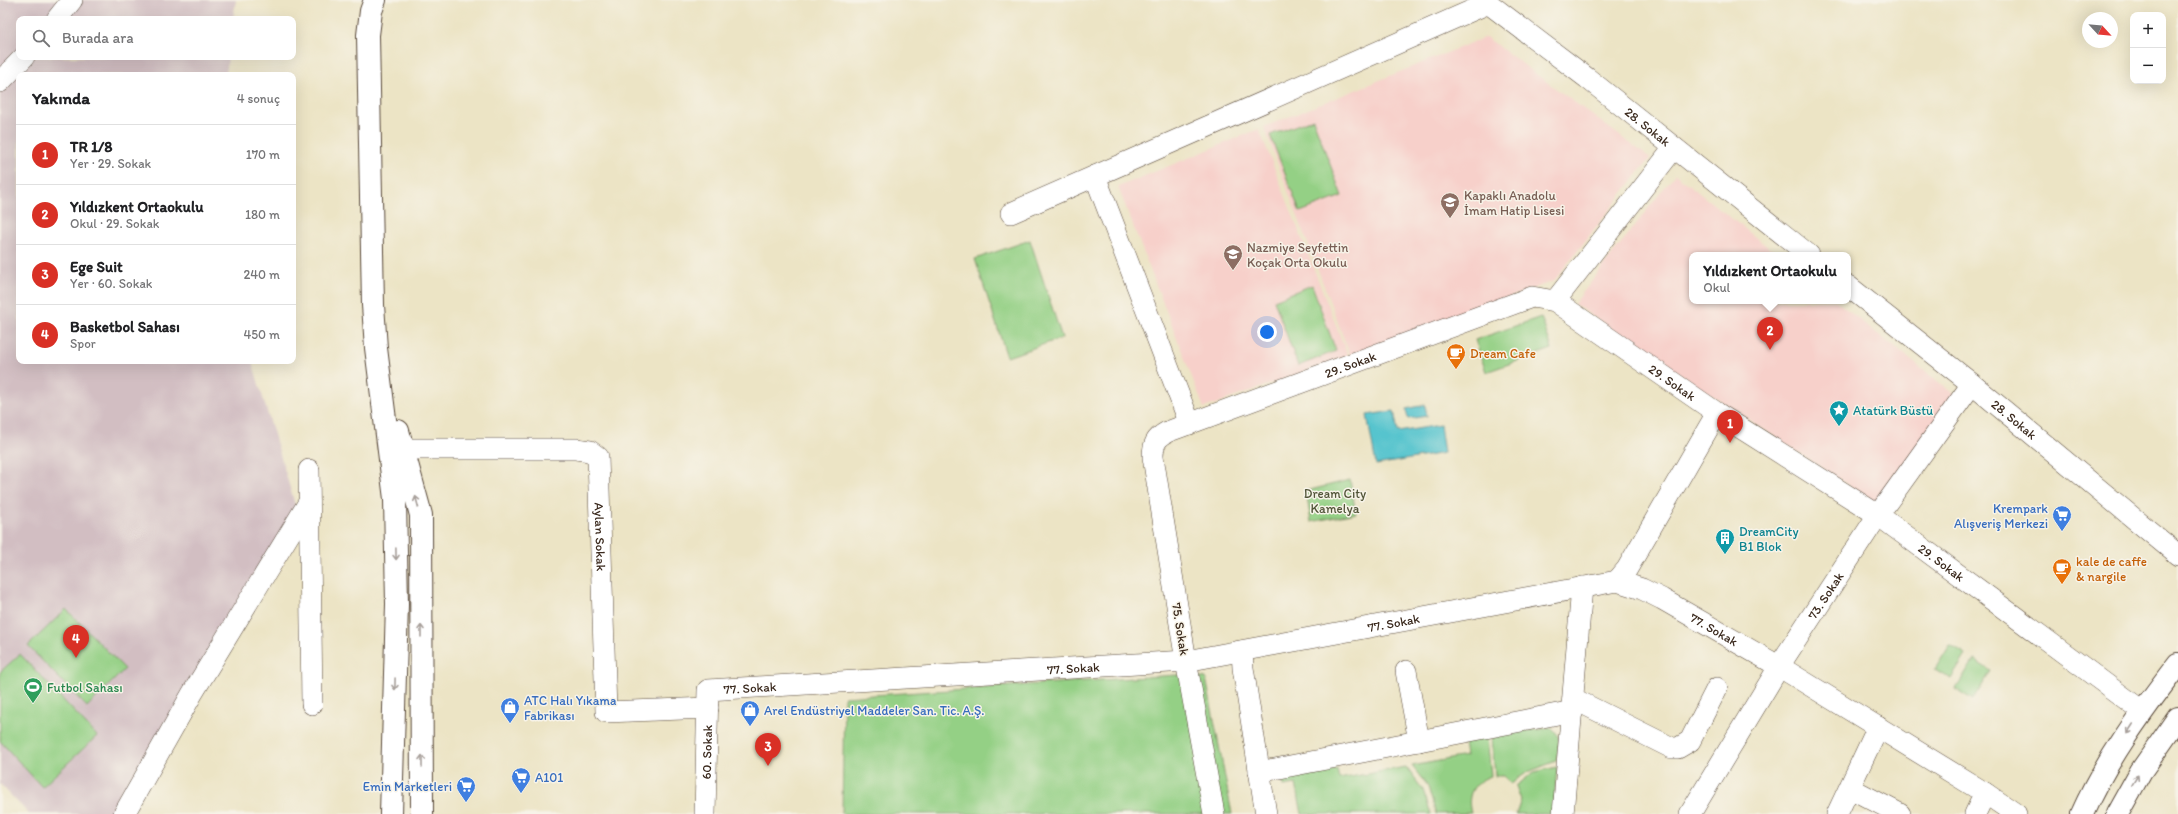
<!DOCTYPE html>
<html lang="tr">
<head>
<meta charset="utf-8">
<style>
	:root { --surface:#fff; --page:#f6f6f6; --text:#202124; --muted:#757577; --line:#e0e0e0; --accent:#d93025 }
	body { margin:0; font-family:Itim,sans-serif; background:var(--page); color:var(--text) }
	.controls { position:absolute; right:12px; top:12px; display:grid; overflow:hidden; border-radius:8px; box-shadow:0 4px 16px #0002 }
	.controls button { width:36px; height:36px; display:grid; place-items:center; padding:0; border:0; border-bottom:1px solid var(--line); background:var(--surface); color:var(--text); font:20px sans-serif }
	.compass { position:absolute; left:2082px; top:12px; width:36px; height:36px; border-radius:50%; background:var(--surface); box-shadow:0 4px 16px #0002; rotate:116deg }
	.you { position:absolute; left:1267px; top:332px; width:14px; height:14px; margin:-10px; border:3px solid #fff; border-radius:50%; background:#1a73e8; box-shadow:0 0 0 6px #1a73e833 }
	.badge { display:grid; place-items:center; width:26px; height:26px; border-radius:50%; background:var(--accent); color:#fff; font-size:13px; font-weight:700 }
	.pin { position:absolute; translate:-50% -33px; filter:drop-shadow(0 1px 2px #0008) }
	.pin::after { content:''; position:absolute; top:21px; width:14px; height:12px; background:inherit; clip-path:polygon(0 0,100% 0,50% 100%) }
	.popup { position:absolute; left:1689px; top:252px; width:162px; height:52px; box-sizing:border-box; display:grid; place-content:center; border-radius:8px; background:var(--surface); filter:drop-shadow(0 1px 3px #0005); font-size:13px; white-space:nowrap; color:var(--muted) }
	.popup b { font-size:15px; color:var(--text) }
	.popup::after { content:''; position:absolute; left:50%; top:100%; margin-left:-8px; border:8px solid transparent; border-top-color:var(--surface) }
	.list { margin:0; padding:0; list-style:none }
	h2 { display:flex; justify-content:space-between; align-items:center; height:52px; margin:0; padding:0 16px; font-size:17px }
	h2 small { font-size:13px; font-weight:400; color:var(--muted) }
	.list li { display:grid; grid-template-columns:26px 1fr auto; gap:12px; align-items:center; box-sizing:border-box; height:60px; padding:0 16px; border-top:1px solid var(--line) }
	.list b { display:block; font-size:15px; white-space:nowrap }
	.list p { margin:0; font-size:13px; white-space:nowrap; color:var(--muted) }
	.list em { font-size:13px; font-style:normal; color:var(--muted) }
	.icon { flex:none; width:22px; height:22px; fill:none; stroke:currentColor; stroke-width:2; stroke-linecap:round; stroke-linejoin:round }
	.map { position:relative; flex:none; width:2178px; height:814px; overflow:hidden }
	.search { position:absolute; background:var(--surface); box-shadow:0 4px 16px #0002; left:16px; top:16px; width:280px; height:44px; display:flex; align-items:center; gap:10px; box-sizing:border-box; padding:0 14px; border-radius:8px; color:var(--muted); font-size:15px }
	.panel { position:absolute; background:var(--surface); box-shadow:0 4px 16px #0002; left:16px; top:72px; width:280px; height:292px; border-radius:8px }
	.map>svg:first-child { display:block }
	.built { fill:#f7d0ca }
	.industrial { fill:#d2bec2 }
	.green { fill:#94d085; stroke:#687d52 }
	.water { fill:#57c4ce; stroke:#497776 }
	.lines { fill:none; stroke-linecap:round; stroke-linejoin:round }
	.minor-casing { stroke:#564637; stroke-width:22 }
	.tertiary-casing { stroke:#564637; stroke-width:24 }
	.minor { stroke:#fff; stroke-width:21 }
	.tertiary { stroke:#fff; stroke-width:22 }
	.oneway { stroke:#a79f9a }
	.labels { text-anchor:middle; stroke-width:3; stroke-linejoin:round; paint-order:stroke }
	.street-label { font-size:13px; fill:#3b2a1e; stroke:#f7f3e8 }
	.education-label { font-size:13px; fill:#785e54; stroke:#f7f3e8; text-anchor:start }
	.food-label { font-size:13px; fill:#c56008; stroke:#f7f3e8; text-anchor:start }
	.culture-label { font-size:13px; fill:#0d838f; stroke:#f7f3e8; text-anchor:start }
	.park-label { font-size:13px; fill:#515438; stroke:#f7f3e8 }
	.shop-label { font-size:13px; fill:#366cbe; stroke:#f7f3e8; text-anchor:start }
	.leisure-label { font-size:13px; fill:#27864d; stroke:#f7f3e8; text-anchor:start }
</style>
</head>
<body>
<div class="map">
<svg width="2178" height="814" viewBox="0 0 2178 814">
	<rect width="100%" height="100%" fill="#f7f3e8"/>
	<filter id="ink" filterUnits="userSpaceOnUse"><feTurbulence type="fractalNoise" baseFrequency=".025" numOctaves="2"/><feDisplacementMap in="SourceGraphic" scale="8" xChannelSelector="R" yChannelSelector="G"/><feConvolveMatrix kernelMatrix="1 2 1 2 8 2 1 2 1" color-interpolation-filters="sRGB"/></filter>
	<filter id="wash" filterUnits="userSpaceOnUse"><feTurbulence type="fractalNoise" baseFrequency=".012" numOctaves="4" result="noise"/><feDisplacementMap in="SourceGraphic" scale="16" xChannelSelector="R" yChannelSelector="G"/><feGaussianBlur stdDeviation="0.9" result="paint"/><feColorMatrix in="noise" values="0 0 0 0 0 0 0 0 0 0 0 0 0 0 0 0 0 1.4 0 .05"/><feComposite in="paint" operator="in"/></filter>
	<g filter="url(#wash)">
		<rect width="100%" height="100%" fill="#ece4c5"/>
		<path class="built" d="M 1486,37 L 1650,158 L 1554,281 L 1350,355 L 1264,127 Z
			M 1259,129 L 1348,356 L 1204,408 L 1118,187 Z
			M 1675,174 L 1778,255 L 1692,255 L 1692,301 L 1836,301 L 1955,395 L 1878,505 L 1574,304 Z"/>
		<path class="industrial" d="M 0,0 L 236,0 L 233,19 L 19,19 L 19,57 L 228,57 L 226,75 L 19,75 L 19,361 L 252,361 L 296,508 L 113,814 L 29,814 L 0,784 Z"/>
		<path class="green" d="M 1313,119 L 1342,196 L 1300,212 L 1270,135 Z
			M 1030,240 L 1062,338 L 1007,357 L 975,259 Z
			M 1312,285 L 1336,351 L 1298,366 L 1274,300 Z
			M 1541,317 L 1552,349 L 1486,372 L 1475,340 Z
			M 1350,480 L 1356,513 L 1311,522 L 1306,491 Z
			M 66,609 L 125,669 L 87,707 L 28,646 Z
			M 1950,645 L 1966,655 L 1951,679 L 1935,669 Z
			M 20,654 L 97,736 L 42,787 L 0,741 L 0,672 Z
			M 1974,660 L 1991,671 L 1973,700 L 1956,689 Z
			M 1177,675 L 1206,678 L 1232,814 L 842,814 L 844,697 Z
			M 1552,728 C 1563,738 1558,748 1556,761 L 1528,772 L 1511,783 L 1503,776 L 1495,776 L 1492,738 L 1521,731 Z
			M 1487,737 L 1491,776 C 1473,782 1466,795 1471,813 L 1436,814 L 1428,787 L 1412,766 L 1466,756 L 1464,743 Z
			M 1406,767 L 1423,790 L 1431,814 L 1302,814 L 1296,784 L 1284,786 L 1282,779 L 1337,769 L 1339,779 Z
			M 1557,767 L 1553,814 L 1516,814 L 1521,800 L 1516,786 L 1534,772 Z"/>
		<path class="water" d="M 1425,405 L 1427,416 L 1408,419 L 1406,409 Z
			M 1394,411 L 1398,432 L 1440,425 L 1444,453 L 1376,465 L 1367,415 Z"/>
	</g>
	<g filter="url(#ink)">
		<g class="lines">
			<g class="minor-casing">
				<g id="minor">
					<path id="s1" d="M 1484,0 L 1587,78 L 1809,255"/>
					<path d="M 57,19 L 72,0"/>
					<path d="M 0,82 L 24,57"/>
					<path d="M 1095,176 L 1190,424"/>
					<path d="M 1011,213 L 1489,3"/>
					<path id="s2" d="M 1848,286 L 1972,384 L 2178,555"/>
					<path d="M 1555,301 L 1674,148"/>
					<path id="s3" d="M 403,449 L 576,449 L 590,451 L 598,457 L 606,712 L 708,708"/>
					<path d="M 309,470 L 312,704"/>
					<path d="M 1617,581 L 1627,569 L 1717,413"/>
					<path d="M 1242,651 L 1243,668 L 1266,814"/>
					<path d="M 1406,671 L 1419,741"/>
					<path d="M 1574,699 L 1672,748 L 1678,748 L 1690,741 L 1717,688"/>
					<path d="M 1259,772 L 1573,711"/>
					<path d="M 1850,788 L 1900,814"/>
					<path d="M 124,814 L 192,694 L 309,502"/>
					<path id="s4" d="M 705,814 L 708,690 L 1186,661 L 1617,581 L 1642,589 L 1662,599 L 1780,667 L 1985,793 L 2016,814"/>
					<path id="s5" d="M 1214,814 L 1186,661 L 1153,457 C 1153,444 1156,438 1167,432 L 1532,297 L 1555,301 L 1717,413 L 1878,515 L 2142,711"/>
					<path d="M 1563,814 L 1582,587"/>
					<path id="s6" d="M 1690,814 L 1785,657 L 1878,515 L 1972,384"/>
					<path d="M 1837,814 L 1878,727"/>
					<path d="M 1975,814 L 1985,793"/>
				</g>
			</g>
			<g class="tertiary-casing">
				<path id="tertiary" d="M 375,0 L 371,11 L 368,35 L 373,305 L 376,348 L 395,499 L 397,604 L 391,814
					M 398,431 L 421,515 L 422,814
					M 2082,814 C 2106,760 2142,711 2178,664
					M 2117,814 L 2141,771 L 2178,718"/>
			</g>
			<use href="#minor" class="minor"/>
			<use href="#tertiary" class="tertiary"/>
		</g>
		<defs><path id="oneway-shaft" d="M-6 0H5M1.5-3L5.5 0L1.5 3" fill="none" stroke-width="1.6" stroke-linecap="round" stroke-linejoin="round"/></defs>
		<g class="oneway">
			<use href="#oneway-shaft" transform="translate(417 502) rotate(-105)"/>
			<use href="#oneway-shaft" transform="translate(396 554) rotate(89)"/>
			<use href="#oneway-shaft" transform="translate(421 631) rotate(-90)"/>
			<use href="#oneway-shaft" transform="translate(395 684) rotate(91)"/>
			<use href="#oneway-shaft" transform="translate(2130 729) rotate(123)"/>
			<use href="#oneway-shaft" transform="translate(422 761) rotate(-90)"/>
			<use href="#oneway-shaft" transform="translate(2135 780) rotate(-58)"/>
		</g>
	</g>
	<defs>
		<g id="school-pin" transform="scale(1)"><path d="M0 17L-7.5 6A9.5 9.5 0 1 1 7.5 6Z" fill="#8d6e63" stroke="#f7f3e8"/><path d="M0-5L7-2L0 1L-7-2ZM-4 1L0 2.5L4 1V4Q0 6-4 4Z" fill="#fff"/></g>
		<g id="cafe-pin" transform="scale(1)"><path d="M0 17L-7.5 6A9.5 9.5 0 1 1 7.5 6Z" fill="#e8710a" stroke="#f7f3e8"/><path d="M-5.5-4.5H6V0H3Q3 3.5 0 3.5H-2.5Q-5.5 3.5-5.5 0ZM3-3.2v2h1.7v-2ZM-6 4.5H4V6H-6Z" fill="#fff"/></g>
		<g id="sight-pin" transform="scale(1)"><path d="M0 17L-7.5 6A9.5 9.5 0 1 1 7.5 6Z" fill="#0f9aa8" stroke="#f7f3e8"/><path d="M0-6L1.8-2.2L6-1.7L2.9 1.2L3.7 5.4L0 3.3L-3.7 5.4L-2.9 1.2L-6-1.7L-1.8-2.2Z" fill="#fff"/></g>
		<g id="supermarket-pin" transform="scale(1)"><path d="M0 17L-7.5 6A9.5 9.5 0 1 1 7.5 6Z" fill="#3f7fe0" stroke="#f7f3e8"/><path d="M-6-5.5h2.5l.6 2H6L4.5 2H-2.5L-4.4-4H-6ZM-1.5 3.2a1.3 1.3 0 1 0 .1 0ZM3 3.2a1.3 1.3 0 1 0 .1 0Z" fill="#fff"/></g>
		<g id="building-pin" transform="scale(1)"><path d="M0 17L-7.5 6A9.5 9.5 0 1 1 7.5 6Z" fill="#0f9aa8" stroke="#f7f3e8"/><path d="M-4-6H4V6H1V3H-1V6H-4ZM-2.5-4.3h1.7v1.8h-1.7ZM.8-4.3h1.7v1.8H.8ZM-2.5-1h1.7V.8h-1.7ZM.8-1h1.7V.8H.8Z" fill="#fff"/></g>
		<g id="stadium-pin" transform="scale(1)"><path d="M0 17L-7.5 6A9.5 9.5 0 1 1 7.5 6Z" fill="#2e9e5b" stroke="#f7f3e8"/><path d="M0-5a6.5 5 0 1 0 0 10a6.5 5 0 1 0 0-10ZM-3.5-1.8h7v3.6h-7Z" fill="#fff"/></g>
		<g id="shop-pin" transform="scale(1)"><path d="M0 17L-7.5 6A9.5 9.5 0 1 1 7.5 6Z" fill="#3f7fe0" stroke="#f7f3e8"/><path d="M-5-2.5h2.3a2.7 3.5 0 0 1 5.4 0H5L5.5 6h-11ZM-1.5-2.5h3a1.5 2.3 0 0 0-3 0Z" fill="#fff"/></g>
	</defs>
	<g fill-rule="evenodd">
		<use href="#school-pin" x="1450" y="202"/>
		<use href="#school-pin" x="1233" y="254"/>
		<use href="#cafe-pin" x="1456" y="353"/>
		<use href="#sight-pin" x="1839" y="410"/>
		<use href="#supermarket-pin" x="2062" y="515"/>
		<use href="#building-pin" x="1725" y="538"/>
		<use href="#cafe-pin" x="2062" y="568"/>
		<use href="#stadium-pin" x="33" y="687"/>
		<use href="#shop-pin" x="510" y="707"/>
		<use href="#shop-pin" x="750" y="710"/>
		<use href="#supermarket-pin" x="521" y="777"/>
		<use href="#supermarket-pin" x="466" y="786"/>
	</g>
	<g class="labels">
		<g class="street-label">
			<text dy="5" stroke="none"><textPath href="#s1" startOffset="207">28. Sokak</textPath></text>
			<text dy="5" stroke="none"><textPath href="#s5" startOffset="588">29. Sokak</textPath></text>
			<text dy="5" stroke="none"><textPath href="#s5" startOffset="948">29. Sokak</textPath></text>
			<text dy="5" stroke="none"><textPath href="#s2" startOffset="213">28. Sokak</textPath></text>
			<text dy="5" stroke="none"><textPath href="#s3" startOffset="277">Aylan Sokak</textPath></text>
			<text dy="5" stroke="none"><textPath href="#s5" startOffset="1272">29. Sokak</textPath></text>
			<text dy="5" stroke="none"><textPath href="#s6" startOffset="257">73. Sokak</textPath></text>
			<text dy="5" stroke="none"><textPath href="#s4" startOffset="814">77. Sokak</textPath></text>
			<text transform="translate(1181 629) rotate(81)" y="5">75. Sokak</text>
			<text dy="5" stroke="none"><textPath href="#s4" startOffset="1150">77. Sokak</textPath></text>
			<text dy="5" stroke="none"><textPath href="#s4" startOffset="490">77. Sokak</textPath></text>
			<text dy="5" stroke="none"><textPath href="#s4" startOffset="166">77. Sokak</textPath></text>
			<text dy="5" stroke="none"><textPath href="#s4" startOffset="62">60. Sokak</textPath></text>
		</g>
		<g class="education-label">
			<text x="1464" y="200">Kapaklı Anadolu<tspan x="1464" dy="15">İmam Hatip Lisesi</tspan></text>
			<text x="1247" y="252">Nazmiye Seyfettin<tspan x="1247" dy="15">Koçak Orta Okulu</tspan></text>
		</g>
		<g class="food-label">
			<text x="1470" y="358">Dream Cafe</text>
			<text x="2076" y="566">kale de caffe<tspan x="2076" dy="15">&amp; nargile</tspan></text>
		</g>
		<g class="culture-label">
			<text x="1853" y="415">Atatürk Büstü</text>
			<text x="1739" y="536">DreamCity<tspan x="1739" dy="15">B1 Blok</tspan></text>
		</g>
		<g class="park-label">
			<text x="1335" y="498">Dream City<tspan x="1335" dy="15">Kamelya</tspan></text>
		</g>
		<g class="shop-label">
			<text x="2048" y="513" text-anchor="end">Krempark<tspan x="2048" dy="15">Alışveriş Merkezi</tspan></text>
			<text x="524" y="705">ATC Halı Yıkama<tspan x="524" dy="15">Fabrikası</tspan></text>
			<text x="764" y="715">Arel Endüstriyel Maddeler San. Tic. A.Ş.</text>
			<text x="535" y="782">A101</text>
			<text x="452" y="791" text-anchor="end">Emin Marketleri</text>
		</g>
		<g class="leisure-label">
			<text x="47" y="692">Futbol Sahası</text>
		</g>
	</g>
</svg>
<div class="controls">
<button>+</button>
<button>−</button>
</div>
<svg class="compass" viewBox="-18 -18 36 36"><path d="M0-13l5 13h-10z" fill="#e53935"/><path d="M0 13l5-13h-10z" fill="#757577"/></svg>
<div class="you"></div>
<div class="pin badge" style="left:1730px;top:443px">1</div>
<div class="pin badge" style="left:1770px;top:350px">2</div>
<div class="popup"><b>Yıldızkent Ortaokulu</b>Okul</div>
<div class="pin badge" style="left:768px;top:766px">3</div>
<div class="pin badge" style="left:76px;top:658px">4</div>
<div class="search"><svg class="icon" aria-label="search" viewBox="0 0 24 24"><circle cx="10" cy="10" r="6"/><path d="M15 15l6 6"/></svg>Burada ara</div>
<section class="panel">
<h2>Yakında<small>4 sonuç</small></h2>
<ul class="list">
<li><span class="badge">1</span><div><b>TR 1/8</b><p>Yer · 29. Sokak</p></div><em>170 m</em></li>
<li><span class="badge">2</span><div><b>Yıldızkent Ortaokulu</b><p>Okul · 29. Sokak</p></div><em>180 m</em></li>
<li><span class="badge">3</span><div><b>Ege Suit</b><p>Yer · 60. Sokak</p></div><em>240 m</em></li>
<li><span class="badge">4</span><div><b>Basketbol Sahası</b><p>Spor</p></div><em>450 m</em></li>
</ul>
</section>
</div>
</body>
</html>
